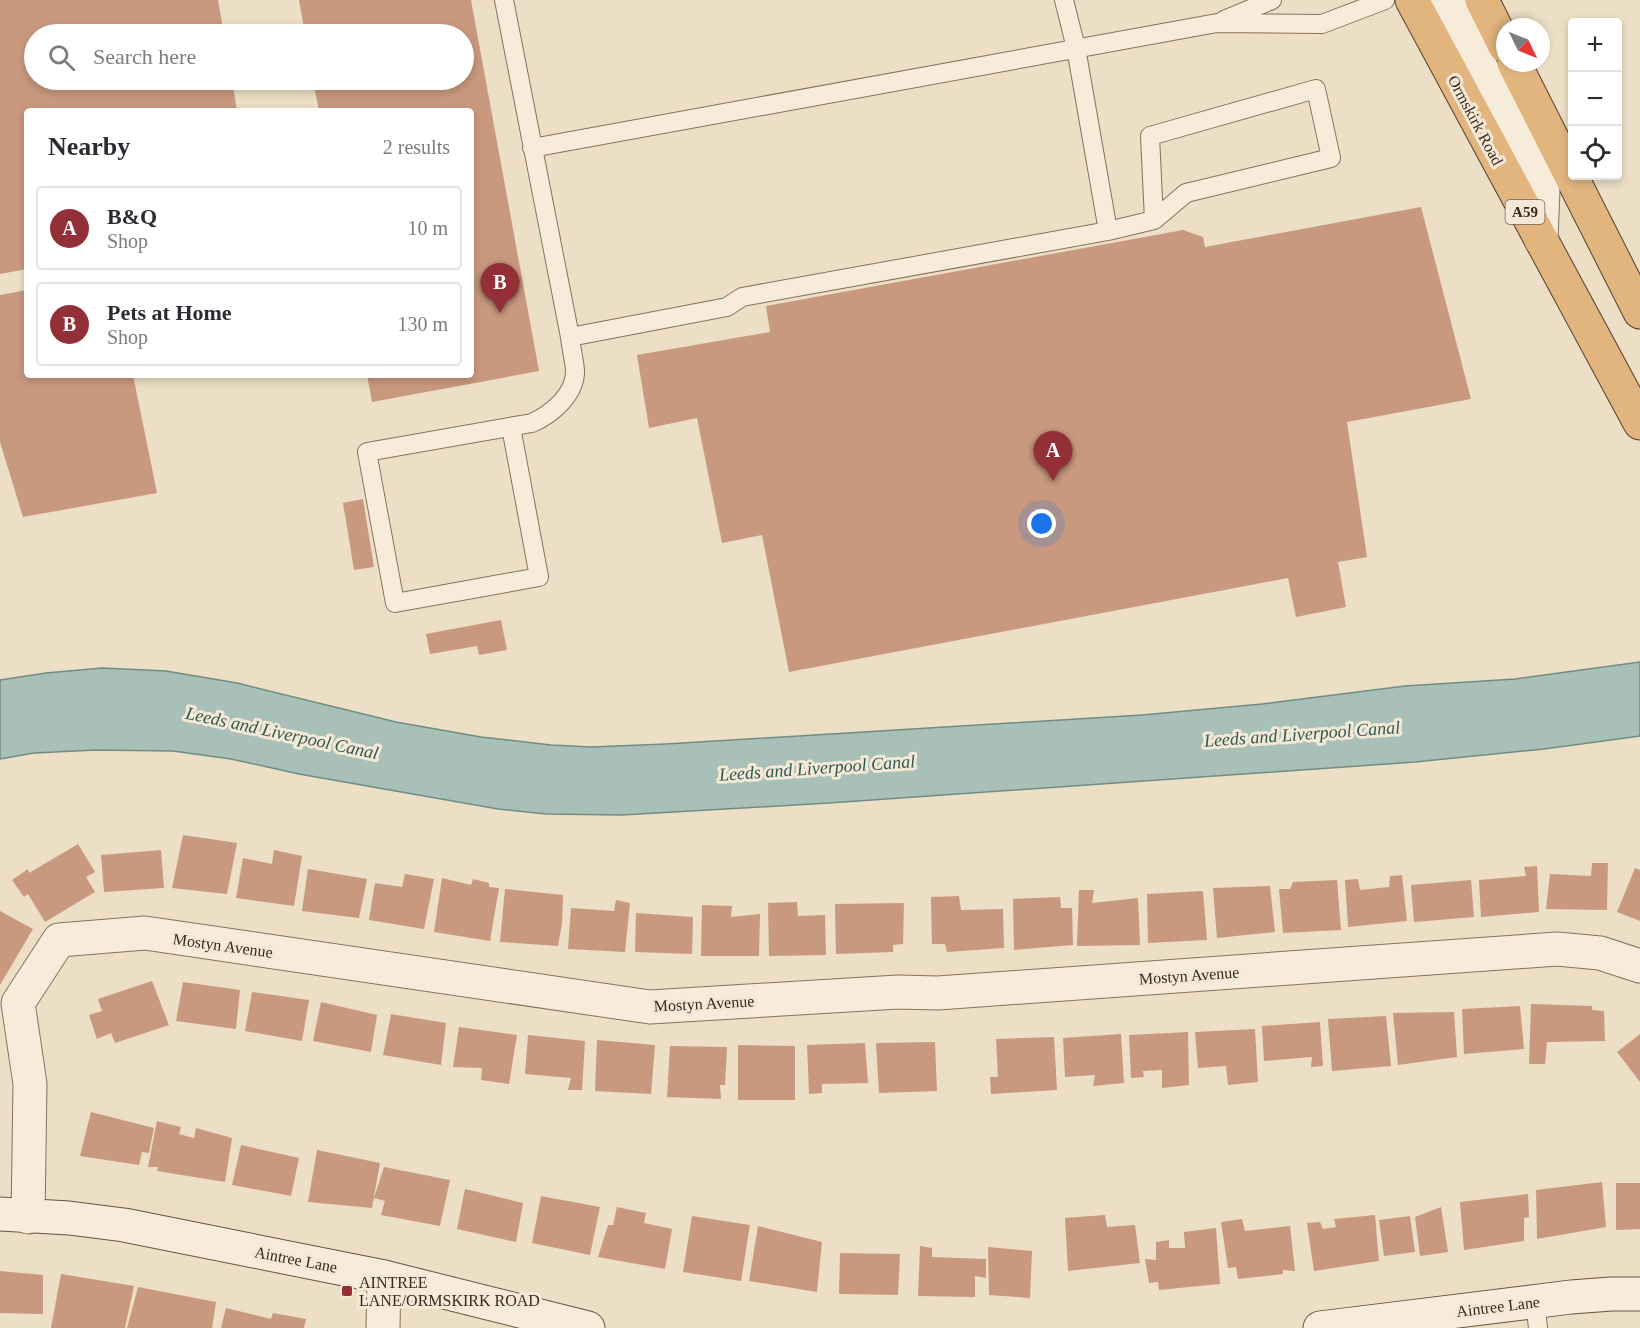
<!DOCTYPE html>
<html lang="en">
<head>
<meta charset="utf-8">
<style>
	:root { --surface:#fff; --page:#f2f2f3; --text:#2b2b33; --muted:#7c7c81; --line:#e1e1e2; --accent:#933037 }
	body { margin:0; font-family:"Times New Roman",serif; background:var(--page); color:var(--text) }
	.controls { position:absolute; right:18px; top:18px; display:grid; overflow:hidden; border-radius:6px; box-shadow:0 3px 9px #0003 }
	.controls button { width:54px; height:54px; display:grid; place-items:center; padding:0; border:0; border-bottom:2px solid var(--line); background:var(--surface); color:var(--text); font:30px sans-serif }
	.compass { position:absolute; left:1496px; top:18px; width:54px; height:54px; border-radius:50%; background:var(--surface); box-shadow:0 3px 9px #0003; rotate:133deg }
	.you { position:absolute; left:1042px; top:524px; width:21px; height:21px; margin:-15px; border:4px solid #fff; border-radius:50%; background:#1a73e8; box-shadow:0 0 0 9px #1a73e833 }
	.badge { display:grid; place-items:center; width:39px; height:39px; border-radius:50%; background:var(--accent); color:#fff; font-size:20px; font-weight:700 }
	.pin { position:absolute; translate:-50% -50px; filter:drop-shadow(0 2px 3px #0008) }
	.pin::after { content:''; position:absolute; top:32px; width:21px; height:18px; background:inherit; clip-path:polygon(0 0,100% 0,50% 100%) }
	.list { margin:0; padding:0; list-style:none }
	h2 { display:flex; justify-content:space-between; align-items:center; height:78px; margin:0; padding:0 24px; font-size:26px }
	h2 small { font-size:20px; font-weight:400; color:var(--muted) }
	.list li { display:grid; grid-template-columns:39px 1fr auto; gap:18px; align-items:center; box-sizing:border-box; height:84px; margin:0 12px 12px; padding:0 12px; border:2px solid var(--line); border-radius:6px }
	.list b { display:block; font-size:22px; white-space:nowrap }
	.list p { margin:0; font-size:20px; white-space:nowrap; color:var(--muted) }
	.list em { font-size:20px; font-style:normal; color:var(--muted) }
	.icon { flex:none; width:33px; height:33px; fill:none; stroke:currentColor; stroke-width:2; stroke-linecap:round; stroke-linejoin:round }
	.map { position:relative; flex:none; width:1640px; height:1328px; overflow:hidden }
	.search { position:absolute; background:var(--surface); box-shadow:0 3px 9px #0003; left:24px; top:24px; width:450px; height:66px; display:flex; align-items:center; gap:15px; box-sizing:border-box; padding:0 21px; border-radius:33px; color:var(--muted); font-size:22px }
	.panel { position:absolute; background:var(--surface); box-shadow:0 3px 9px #0003; left:24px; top:108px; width:450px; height:270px; border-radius:6px }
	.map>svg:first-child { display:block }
	.water { fill:#a8c0b7; stroke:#6e8e84; stroke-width:1.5 }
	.building { fill:#c8997e }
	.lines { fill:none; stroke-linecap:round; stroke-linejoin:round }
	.service-casing { stroke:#87715d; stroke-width:20 }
	.minor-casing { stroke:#87715d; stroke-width:35 }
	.secondary-casing { stroke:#695240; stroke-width:35 }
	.trunk-casing { stroke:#553f31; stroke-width:35 }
	.service { stroke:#f7ecd9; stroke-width:18 }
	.minor { stroke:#f7ecd9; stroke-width:33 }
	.secondary { stroke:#f7ecd9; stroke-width:33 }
	.trunk { stroke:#e2b57e; stroke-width:33 }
	.poi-dot { fill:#933037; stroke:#f4e9d6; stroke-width:2 }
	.labels { text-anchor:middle; stroke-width:6; stroke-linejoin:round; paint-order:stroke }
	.shield { fill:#f4e9d6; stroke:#706357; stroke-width:1.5 }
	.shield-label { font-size:15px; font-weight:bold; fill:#382a20 }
	.street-label { font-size:16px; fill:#382a20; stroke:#f4e9d6 }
	.poi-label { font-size:16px; fill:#382a20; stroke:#f4e9d6; text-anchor:start }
	.water-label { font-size:18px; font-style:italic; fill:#305752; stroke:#f4e9d6 }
</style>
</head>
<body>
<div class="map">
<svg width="1640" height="1328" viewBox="0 0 1640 1328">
	<rect width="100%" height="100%" fill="#ecdfc6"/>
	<path class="water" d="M 1640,662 L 1640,736 L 1544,749 L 1415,762 L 829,803 L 622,815 L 546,814 L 498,809 L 299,774 L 231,759 L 173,751 L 96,750 L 34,753 L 0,759 L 0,680 L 46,673 L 102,668 L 166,671 L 237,683 L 396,722 L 481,737 L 551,745 L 591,747 L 666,744 L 1142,715 L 1262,704 L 1405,686 L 1515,679 Z"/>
	<path class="building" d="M 0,0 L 218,0 L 224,34 L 34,34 L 34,80 L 232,80 L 237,111 L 27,111 L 27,269 L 0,274 Z
		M 299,0 L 471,0 L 539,371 L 372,402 L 367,375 L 471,375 L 471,111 L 319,111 L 313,80 L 464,80 L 464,34 L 305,34 Z
		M 1421,207 L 1471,399 L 1347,422 L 1367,557 L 1338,562 L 1346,607 L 1296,617 L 1288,578 L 789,672 L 762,535 L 722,543 L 697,418 L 649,428 L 637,355 L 770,332 L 766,306 L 1183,230 L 1203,237 L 1205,247 Z
		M 27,290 L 27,375 L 133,375 L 157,493 L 23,517 L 0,442 L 0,295 Z
		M 363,499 L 374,567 L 354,570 L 343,503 Z
		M 501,620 L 507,650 L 479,655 L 477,646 L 430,654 L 426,634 Z
		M 183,835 L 237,843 L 227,894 L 172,888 Z
		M 78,844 L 95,872 L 86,877 L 95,892 L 45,922 L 28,894 L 24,897 L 12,880 L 28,869 L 29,873 Z
		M 161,850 L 164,888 L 104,892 L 101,855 Z
		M 274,850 L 302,856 L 294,906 L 236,898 L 243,858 L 272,864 Z
		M 1592,863 L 1608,863 L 1607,910 L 1546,909 L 1550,874 L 1591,876 Z
		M 1537,866 L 1539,912 L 1481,917 L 1479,880 L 1526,876 L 1524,867 Z
		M 1635,868 L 1640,870 L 1640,921 L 1617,912 Z
		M 308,869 L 367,879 L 359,918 L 302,911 Z
		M 405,874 L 434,879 L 424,929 L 369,920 L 375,883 L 402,887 Z
		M 1402,875 L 1407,921 L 1348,927 L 1345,880 L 1358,879 L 1360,890 L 1389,887 L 1390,876 Z
		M 442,878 L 471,885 L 473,879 L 489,883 L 489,887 L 499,888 L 490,941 L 434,932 Z
		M 1337,880 L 1341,930 L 1283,933 L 1279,889 L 1290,889 L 1293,882 Z
		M 1471,880 L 1474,917 L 1414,922 L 1411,885 Z
		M 1270,886 L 1275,932 L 1217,938 L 1213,888 Z
		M 505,889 L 563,895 L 562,923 L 558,946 L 500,942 Z
		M 1079,890 L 1094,890 L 1092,903 L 1138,898 L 1140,945 L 1077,946 Z
		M 1203,891 L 1207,940 L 1148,943 L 1147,894 Z
		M 959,896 L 961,910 L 1003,909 L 1004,948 L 947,952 L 945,944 L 932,944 L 931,897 Z
		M 1060,897 L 1061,908 L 1072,908 L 1073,945 L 1014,950 L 1013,899 Z
		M 616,900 L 630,903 L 625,952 L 568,949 L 571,908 L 614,911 Z
		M 797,902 L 798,916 L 825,915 L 826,955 L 769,956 L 768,903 Z
		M 904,903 L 903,944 L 893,945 L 893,952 L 836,954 L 835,904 Z
		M 702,905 L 732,906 L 731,917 L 760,914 L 759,956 L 701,956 Z
		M 0,911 L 33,929 L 0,985 Z
		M 636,913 L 693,917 L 692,954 L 635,952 Z
		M 152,981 L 169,1025 L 115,1043 L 111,1033 L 97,1039 L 89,1015 L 102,1011 L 98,999 Z
		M 183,982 L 240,990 L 236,1029 L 176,1021 Z
		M 252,992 L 309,1000 L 302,1041 L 245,1031 Z
		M 321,1002 L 377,1015 L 371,1052 L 313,1041 Z
		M 1531,1004 L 1592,1006 L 1592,1010 L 1604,1011 L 1605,1041 L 1547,1042 L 1545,1064 L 1529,1064 Z
		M 1520,1006 L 1524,1049 L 1464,1054 L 1462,1009 Z
		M 1454,1012 L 1457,1057 L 1398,1065 L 1393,1013 Z
		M 391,1014 L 446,1023 L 441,1065 L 383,1055 Z
		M 1386,1016 L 1391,1066 L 1332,1071 L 1328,1019 Z
		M 1320,1022 L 1323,1066 L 1311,1067 L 1312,1057 L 1264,1061 L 1262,1026 Z
		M 459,1027 L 517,1035 L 509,1084 L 481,1080 L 482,1068 L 453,1067 Z
		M 1255,1029 L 1258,1082 L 1228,1085 L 1226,1066 L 1198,1068 L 1195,1032 Z
		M 1188,1032 L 1189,1085 L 1162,1088 L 1162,1070 L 1143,1071 L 1144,1077 L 1131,1078 L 1129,1035 Z
		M 1121,1034 L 1124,1083 L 1093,1086 L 1095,1075 L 1065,1077 L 1063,1038 Z
		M 1640,1034 L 1640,1082 L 1617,1052 Z
		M 528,1035 L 585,1041 L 582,1090 L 568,1090 L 571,1078 L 525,1074 Z
		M 1054,1037 L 1057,1090 L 991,1094 L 990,1077 L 998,1077 L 996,1039 Z
		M 597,1040 L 655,1045 L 651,1094 L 595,1091 Z
		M 935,1042 L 937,1091 L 879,1093 L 876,1043 Z
		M 865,1043 L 868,1083 L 822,1084 L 822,1093 L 809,1094 L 807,1045 Z
		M 738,1045 L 795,1046 L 795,1100 L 738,1100 Z
		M 670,1046 L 727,1047 L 725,1085 L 720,1085 L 721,1099 L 667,1097 Z
		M 91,1112 L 154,1128 L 149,1153 L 142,1152 L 139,1165 L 80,1156 Z
		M 157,1121 L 181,1127 L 179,1134 L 194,1138 L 196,1128 L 232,1138 L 225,1182 L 157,1171 L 158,1167 L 148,1167 Z
		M 241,1145 L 299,1158 L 291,1196 L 232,1185 Z
		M 317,1150 L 380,1163 L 372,1208 L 308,1202 Z
		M 384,1167 L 450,1180 L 440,1226 L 381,1215 L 385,1201 L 374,1198 Z
		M 1602,1182 L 1606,1227 L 1537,1239 L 1536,1190 Z
		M 1616,1183 L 1640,1183 L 1640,1229 L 1616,1230 Z
		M 465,1189 L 523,1203 L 516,1242 L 457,1229 Z
		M 1528,1194 L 1529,1217 L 1524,1218 L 1524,1241 L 1464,1250 L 1460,1202 Z
		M 541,1196 L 600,1207 L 590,1255 L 532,1243 Z
		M 617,1207 L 646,1213 L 644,1223 L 672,1229 L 665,1269 L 598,1257 L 608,1225 L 613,1225 Z
		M 1441,1207 L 1448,1252 L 1420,1256 L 1415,1217 Z
		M 1105,1215 L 1107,1227 L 1135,1225 L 1140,1263 L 1068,1271 L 1065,1218 Z
		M 1375,1215 L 1379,1261 L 1314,1271 L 1307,1223 L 1320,1222 L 1323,1229 L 1336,1227 L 1334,1219 Z
		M 692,1216 L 750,1225 L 741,1281 L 683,1272 Z
		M 1410,1216 L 1415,1252 L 1384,1256 L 1379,1220 Z
		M 1242,1219 L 1245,1231 L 1290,1226 L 1295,1271 L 1283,1270 L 1283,1274 L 1238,1279 L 1236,1267 L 1228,1268 L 1221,1222 Z
		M 758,1226 L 822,1242 L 817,1292 L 749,1281 Z
		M 1216,1228 L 1220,1284 L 1159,1290 L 1158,1282 L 1149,1283 L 1145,1259 L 1156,1260 L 1156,1242 L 1169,1240 L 1169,1248 L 1185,1248 L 1184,1232 Z
		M 920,1246 L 932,1248 L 932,1257 L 986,1259 L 986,1278 L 975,1276 L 975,1297 L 918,1296 Z
		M 988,1247 L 1032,1251 L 1030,1298 L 989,1295 Z
		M 840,1253 L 900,1254 L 898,1295 L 839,1294 Z
		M 0,1271 L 43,1275 L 43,1314 L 0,1313 Z
		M 61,1274 L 134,1286 L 125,1328 L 51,1328 Z
		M 138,1287 L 216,1302 L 212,1328 L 127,1328 Z
		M 226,1308 L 271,1319 L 273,1313 L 306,1319 L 304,1328 L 221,1328 Z"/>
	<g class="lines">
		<g class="service-casing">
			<path id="service" d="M 504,0 L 570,337 C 571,348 574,359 575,370 C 576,394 552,414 532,423 L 367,452 L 395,603 L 539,577 L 511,427
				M 1224,20 L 1272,0
				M 532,148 L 1217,23 L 1322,24 L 1385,0
				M 1108,231 L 1154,220 L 1186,193 L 1331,158 L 1316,89 L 1150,136 L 1154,220
				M 570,337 L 727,307 L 742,297 L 1108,231 L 1076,48 L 1064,0
				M 1535,1301 L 1538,1328"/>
		</g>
		<g class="minor-casing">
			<path id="minor" d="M 1447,0 L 1543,189 L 1541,240
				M 28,1217 L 30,1084 L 18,1003 L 59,940 L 145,933 L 650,1007 L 898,992 L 938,993 L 1557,949 L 1600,953 L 1640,966
				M 383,1328 L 384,1277"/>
		</g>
		<g class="secondary-casing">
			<path id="secondary" d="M 0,1214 L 69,1218 L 124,1225 L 384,1277 L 588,1328
				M 1320,1328 L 1571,1297 L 1611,1294 L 1640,1294"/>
		</g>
		<g class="trunk-casing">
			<path id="trunk" d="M 1412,0 L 1640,423
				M 1482,0 L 1505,46
				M 1514,63 L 1640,312"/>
		</g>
		<use href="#service" class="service"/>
		<use href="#minor" class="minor"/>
		<use href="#secondary" class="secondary"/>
		<use href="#trunk" class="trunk"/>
	</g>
	<rect class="poi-dot" x="341" y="1285" width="12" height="12" rx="3"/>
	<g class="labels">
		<rect class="shield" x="1505.5" y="200" width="39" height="24" rx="4.5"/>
		<g class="shield-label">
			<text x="1525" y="217">A59</text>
		</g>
		<g class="street-label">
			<text transform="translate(1476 120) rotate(62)" y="6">Ormskirk Road</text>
			<text transform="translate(223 945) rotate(8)" y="6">Mostyn Avenue</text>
			<text transform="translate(1189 975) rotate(-4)" y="6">Mostyn Avenue</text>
			<text transform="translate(704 1003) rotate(-3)" y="6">Mostyn Avenue</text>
			<text transform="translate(296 1259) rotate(11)" y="6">Aintree Lane</text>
			<text transform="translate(1498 1306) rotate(-7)" y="6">Aintree Lane</text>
		</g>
		<g class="poi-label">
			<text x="359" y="1288">AINTREE<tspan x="359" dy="18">LANE/ORMSKIRK ROAD</tspan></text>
		</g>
		<g class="water-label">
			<text transform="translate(282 733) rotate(12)" y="6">Leeds and Liverpool Canal</text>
			<text transform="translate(1302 734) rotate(-4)" y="6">Leeds and Liverpool Canal</text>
			<text transform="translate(817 768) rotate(-4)" y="6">Leeds and Liverpool Canal</text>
		</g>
	</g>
</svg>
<div class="controls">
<button>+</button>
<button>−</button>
<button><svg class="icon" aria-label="locate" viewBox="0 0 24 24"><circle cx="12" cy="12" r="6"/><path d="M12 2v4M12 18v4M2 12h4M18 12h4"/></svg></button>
</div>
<svg class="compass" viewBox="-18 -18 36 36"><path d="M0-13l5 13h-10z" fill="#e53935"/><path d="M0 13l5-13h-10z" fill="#7c7c81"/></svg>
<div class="you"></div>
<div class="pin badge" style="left:1053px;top:481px">A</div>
<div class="pin badge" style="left:500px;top:313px">B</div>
<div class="search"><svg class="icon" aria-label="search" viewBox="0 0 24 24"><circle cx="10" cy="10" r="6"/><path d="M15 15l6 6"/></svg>Search here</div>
<section class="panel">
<h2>Nearby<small>2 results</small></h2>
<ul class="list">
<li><span class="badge">A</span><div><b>B&amp;Q</b><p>Shop</p></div><em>10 m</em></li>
<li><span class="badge">B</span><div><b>Pets at Home</b><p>Shop</p></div><em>130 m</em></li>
</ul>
</section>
</div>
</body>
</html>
